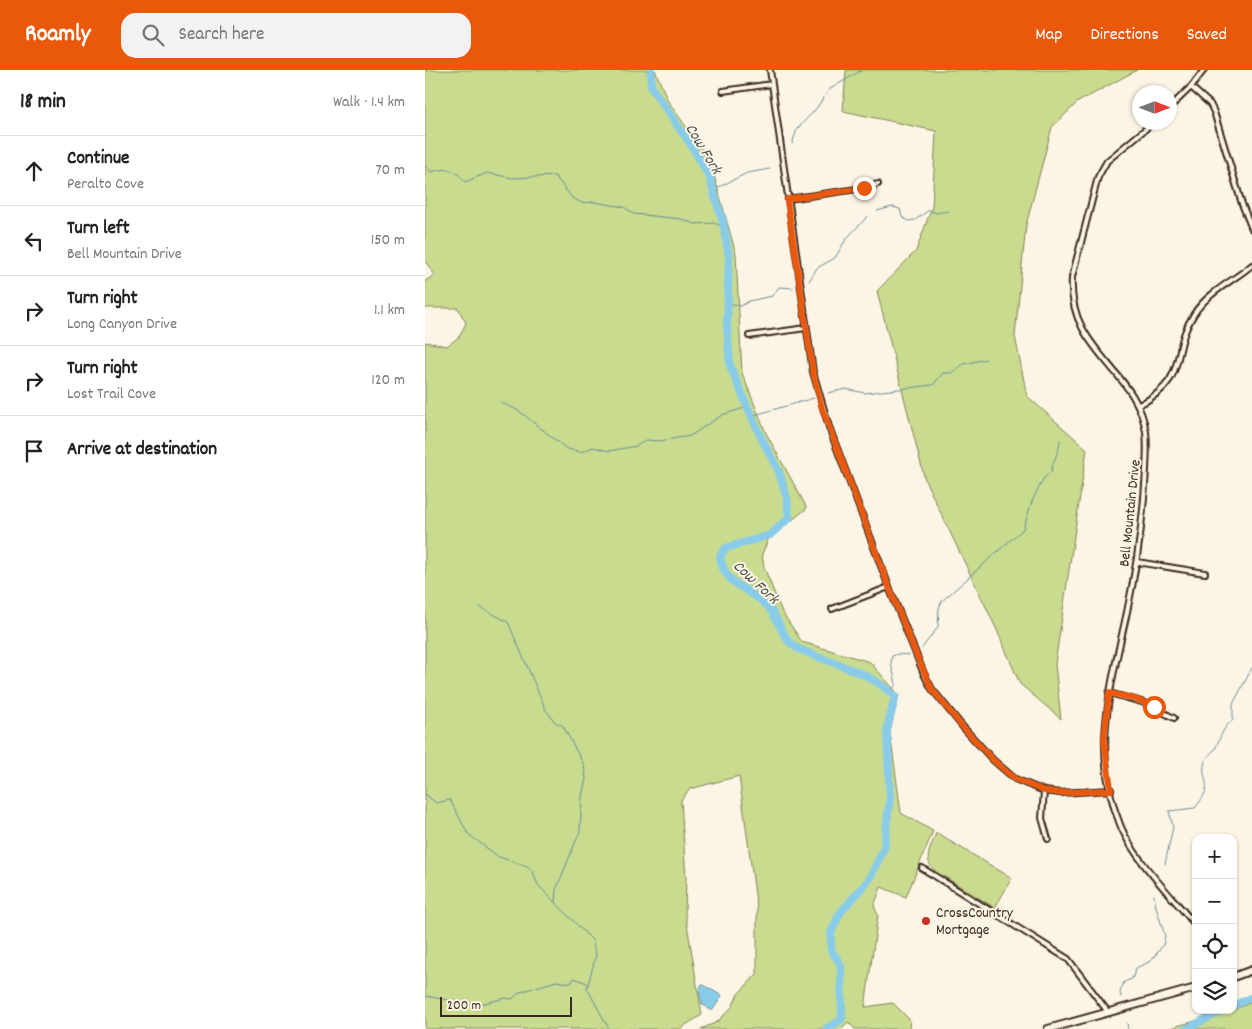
<!DOCTYPE html>
<html lang="en">
<head>
<meta charset="utf-8">
<style>
	:root { --surface:#fff; --page:#f2f2f2; --text:#222; --muted:#767676; --line:#e0e0e0; --accent:#ea580c }
	body { margin:0; font-family:Dekko,sans-serif; background:var(--page); color:var(--text) }
	.controls { position:absolute; right:15px; bottom:15px; display:grid; overflow:hidden; border-radius:10px; box-shadow:0 1px 4px #0004 }
	.controls button { width:45px; height:45px; display:grid; place-items:center; padding:0; border:0; border-bottom:1px solid var(--line); background:var(--surface); color:var(--text); font:25px sans-serif }
	.compass { position:absolute; left:707px; top:15px; width:45px; height:45px; border-radius:50%; background:var(--surface); box-shadow:0 1px 4px #0004; rotate:90deg }
	.scale { position:absolute; left:15px; bottom:12px; width:132px; box-sizing:border-box; padding-left:5px; border:2px solid #3b2a1e; border-top:0; font-size:14px; line-height:18px; white-space:nowrap; color:#3b2a1e; -webkit-text-stroke:4px #fcf5e5; paint-order:stroke }
	.stop { position:absolute; width:15px; height:15px; margin:-11px; border:4px solid #ea580c; border-radius:50%; background:#fff }
	.stop.end { background:#ea580c; border-color:#fff; box-shadow:0 1px 5px #0008 }
	.list { margin:0; padding:0; list-style:none }
	h2 { display:flex; justify-content:space-between; align-items:center; height:65px; margin:0; padding:0 20px; font-size:21px }
	h2 small { font-size:16px; font-weight:400; color:var(--muted) }
	.list li { display:grid; grid-template-columns:32px 1fr auto; gap:15px; align-items:center; box-sizing:border-box; height:70px; padding:0 20px; border-top:1px solid var(--line) }
	.list b { display:block; font-size:19px; white-space:nowrap }
	.list p { margin:0; font-size:16px; white-space:nowrap; color:var(--muted) }
	.list em { font-size:16px; font-style:normal; color:var(--muted) }
	.icon { flex:none; width:28px; height:28px; fill:none; stroke:currentColor; stroke-width:2; stroke-linecap:round; stroke-linejoin:round }
	.map { position:relative; flex:none; width:827px; height:959px; overflow:hidden }
	header { display:flex; align-items:center; gap:30px; box-sizing:border-box; height:70px; padding:0 25px; background:var(--accent); color:#fff }
	header strong { font-size:24px }
	nav { display:flex; gap:28px; margin-inline-start:auto; font-size:18px }
	.search { width:350px; height:45px; background:var(--page); display:flex; align-items:center; gap:12px; box-sizing:border-box; padding:0 18px; border-radius:15px; color:var(--muted); font-size:19px }
	main { display:flex }
	aside { flex:1; background:var(--surface) }
	.map>svg:first-child { display:block }
	.green { fill:#c8db8f; stroke:#828256 }
	.water { fill:#89ccea; stroke:#6a8b98 }
	.lines { fill:none; stroke-linecap:round; stroke-linejoin:round }
	.stream { stroke:#6a8b98; stroke-width:1 }
	.river { stroke:#89ccea; stroke-width:8 }
	.minor-casing { stroke:#3b2a1e; stroke-width:8 }
	.primary-casing { stroke:#3b2a1e; stroke-width:10 }
	.minor { stroke:#fcf5e5; stroke-width:4 }
	.primary { stroke:#fcf5e5; stroke-width:6 }
	.route { stroke:#ea580c; stroke-width:6 }
	.poi-dot { fill:#c8321e; stroke:#fcf5e5; stroke-width:2 }
	.labels { text-anchor:middle; stroke-width:4; stroke-linejoin:round; paint-order:stroke }
	.street-label { font-size:15px; fill:#3b2a1e; stroke:#fcf5e5 }
	.poi-label { font-size:15px; fill:#3b2a1e; stroke:#fcf5e5; text-anchor:start }
	.water-label { font-size:16px; font-style:italic; fill:#4e5251; stroke:#fcf5e5 }
</style>
</head>
<body>
<header>
<strong>Roamly</strong>
<div class="search"><svg class="icon" aria-label="search" viewBox="0 0 24 24"><circle cx="10" cy="10" r="6"/><path d="M15 15l6 6"/></svg>Search here</div>
<nav><a>Map</a><a>Directions</a><a>Saved</a></nav>
</header>
<main>
<aside>
<h2>18 min<small>Walk · 1.4 km</small></h2>
<ul class="list">
<li><svg class="icon" aria-label="ahead" viewBox="0 0 24 24"><path d="M12 20V5M6 11l6-6 6 6"/></svg><div><b>Continue</b><p>Peralto Cove</p></div><em>70 m</em></li>
<li><svg class="icon" aria-label="left" viewBox="0 0 24 24"><path d="M17 20v-9H6M10 6l-5 5 5 5"/></svg><div><b>Turn left</b><p>Bell Mountain Drive</p></div><em>150 m</em></li>
<li><svg class="icon" aria-label="right" viewBox="0 0 24 24"><path d="M7 20v-9h11M14 6l5 5-5 5"/></svg><div><b>Turn right</b><p>Long Canyon Drive</p></div><em>1.1 km</em></li>
<li><svg class="icon" aria-label="right" viewBox="0 0 24 24"><path d="M7 20v-9h11M14 6l5 5-5 5"/></svg><div><b>Turn right</b><p>Lost Trail Cove</p></div><em>120 m</em></li>
<li><svg class="icon" aria-label="arrive" viewBox="0 0 24 24"><path d="M6 21V4h12l-3 4 3 4H6"/></svg><div><b>Arrive at destination</b></div></li>
</ul>
</aside>
<div class="map">
<svg width="827" height="959" viewBox="0 0 827 959">
	<rect width="100%" height="100%" fill="#fcf5e5"/>
	<filter id="ink" filterUnits="userSpaceOnUse"><feTurbulence type="fractalNoise" baseFrequency=".02" numOctaves="2"/><feDisplacementMap in="SourceGraphic" scale="10" xChannelSelector="R" yChannelSelector="G"/><feConvolveMatrix kernelMatrix="1 2 1 2 8 2 1 2 1" color-interpolation-filters="sRGB"/></filter>
	<g filter="url(#ink)">
		<path class="green" d="M 0,0 L 230,0 L 243,31 L 285,91 L 311,184 L 317,303 L 341,363 L 382,438 L 343,470 L 337,484 L 339,497 L 357,542 L 377,572 L 445,592 L 474,625 L 465,662 L 476,743 L 508,761 L 481,827 L 456,817 L 449,836 L 453,845 L 440,937 L 468,933 L 485,950 L 484,959 L 430,959 L 423,952 L 416,959 L 276,959 L 292,952 L 307,937 L 313,924 L 332,904 L 332,839 L 314,706 L 265,719 L 256,730 L 261,809 L 260,842 L 277,945 L 254,959 L 0,959 L 0,272 L 22,276 L 34,267 L 41,253 L 33,238 L 0,238 L 0,211 L 10,205 L 0,191 Z
			M 421,0 L 712,0 L 653,32 L 627,57 L 601,155 L 590,266 L 602,326 L 662,379 L 630,594 L 636,649 L 595,614 L 571,558 L 500,410 L 452,221 L 491,181 L 507,137 L 511,61 L 418,41 Z
			M 511,763 L 587,808 L 570,838 L 510,801 C 497,788 506,779 511,763 Z
			M 827,932 L 827,959 L 742,959 L 808,940 Z"/>
		<path class="water" d="M 277,914 L 297,926 L 287,941 L 277,934 L 274,920 Z"/>
		<g class="lines">
			<path class="stream" d="M 367,74 L 372,59 L 390,40 L 405,19 L 437,0
				M 0,96 L 7,102 C 21,97 31,99 40,112 L 62,103 L 87,108 L 130,106 L 147,128 L 157,133 L 169,132 L 199,137 L 209,144 L 256,149 L 270,154 L 289,153 L 299,157
				M 288,120 L 322,103 L 345,99
				M 452,141 L 467,137 L 475,139 L 477,147 L 483,151 L 490,150 L 504,140 L 511,143 L 523,141
				M 384,211 L 392,198 L 410,188 L 421,169 L 443,146
				M 303,233 L 316,236 L 324,231 L 347,226 L 354,217 L 368,218
				M 403,323 L 421,319 L 440,323 L 508,315 L 518,303 L 526,303 L 539,294 L 561,289
				M 75,332 L 94,341 L 142,379 L 156,382 L 168,377 L 184,381 L 211,376 L 222,370 L 234,371 L 265,366 L 297,345 L 323,337
				M 326,346 L 389,328
				M 55,537 L 83,552 L 121,640 L 130,652 L 138,656 L 159,695 L 161,709 L 157,726 L 155,761 L 131,820 L 130,832
				M 497,578 L 513,557 L 514,538 L 517,531 L 598,459 L 608,429 L 619,408 L 626,402 C 628,390 635,381 635,370
				M 466,622 L 471,614 L 466,593 L 467,586 L 473,584 L 484,585
				M 0,724 L 11,733 L 25,730 L 43,764 L 74,787 L 102,796 L 107,800 L 113,815 L 167,870 L 171,885 L 162,918 L 184,959
				M 740,794 L 748,757 L 744,741 L 770,738 C 792,712 774,712 780,691 C 782,686 787,683 790,679 C 796,667 797,658 808,650 L 808,634 L 827,598
				M 0,926 L 51,935 L 81,928 L 87,929 L 95,922 L 131,911 L 146,913 L 149,908 L 162,913
				M 696,927 L 695,922 L 699,912 L 707,909 L 711,898 L 726,891 L 738,875 L 740,866 L 731,837 L 729,825
				M 702,953 L 703,959"/>
			<path class="river" d="M 226,0 L 226,17 L 268,78 L 285,108 L 288,120 L 298,152 L 304,187 L 302,255 L 305,296 L 333,361 L 354,402 L 362,428 L 364,448 L 345,465 L 301,478 L 295,486 C 299,519 329,518 345,539 C 355,552 358,572 374,579 C 405,594 445,600 470,627 L 462,659 L 465,727 L 459,778 L 445,808 L 415,843 L 406,863 L 406,880 L 416,895 L 417,946 L 416,950 L 401,959
				M 808,936 L 827,927
				M 761,959 L 799,940"/>
			<g class="minor-casing">
				<path id="minor" d="M 345,0 L 388,302 L 404,357 L 464,517 L 499,604 L 507,619 L 537,656 L 568,690 L 590,709 L 619,721 L 635,723 L 686,720
					M 766,17 L 785,34 L 789,42 L 817,134 L 827,159
					M 298,21 L 347,14
					M 744,38 L 766,17 L 779,0
					M 729,52 L 682,91 L 673,107 L 647,207 C 642,281 712,299 721,362 C 723,379 721,398 720,415 C 717,458 711,500 702,542 C 686,616 665,683 696,757 C 711,792 747,826 771,856
					M 363,129 L 439,118 L 453,114
					M 324,266 L 381,258
					M 714,335 C 766,308 744,283 769,244 C 782,223 808,211 827,195
					M 712,492 L 780,503
					M 407,539 L 464,517
					M 684,623 L 720,633 L 749,648
					M 619,721 L 617,748 L 623,769
					M 497,798 L 643,889 L 683,942"/>
			</g>
			<g class="primary-casing">
				<path id="primary" d="M 808,907 L 827,900
					M 623,959 L 771,918"/>
			</g>
			<use href="#minor" class="minor"/>
			<use href="#primary" class="primary"/>
		</g>
	</g>
	<g class="lines" filter="url(#ink)">
		<path class="route" d="M 439,118 L 362,129 L 388,302 L 397,338 L 464,517 L 490,582 L 507,619 L 535,654 L 568,690 L 590,709 L 619,721 L 635,723 L 686,720 L 679,670 L 684,623 L 710,629 L 729,637"/>
	</g>
	<circle class="poi-dot" cx="501" cy="851" r="5"/>
	<g class="labels">
		<g class="street-label">
			<text transform="translate(704 443) rotate(-84)" y="5">Bell Mountain Drive</text>
		</g>
		<g class="poi-label">
			<text x="511" y="847">CrossCountry<tspan x="511" dy="17">Mortgage</tspan></text>
		</g>
		<g class="water-label">
			<text transform="translate(280 78) rotate(59)" y="6">Cow Fork</text>
			<text transform="translate(332 511) rotate(43)" y="6">Cow Fork</text>
		</g>
	</g>
</svg>
<div class="controls">
<button>+</button>
<button>−</button>
<button><svg class="icon" aria-label="locate" viewBox="0 0 24 24"><circle cx="12" cy="12" r="6"/><path d="M12 2v4M12 18v4M2 12h4M18 12h4"/></svg></button>
<button><svg class="icon" aria-label="layers" viewBox="0 0 24 24"><path d="M12 4l9 5-9 5-9-5zM3 14l9 5 9-5"/></svg></button>
</div>
<svg class="compass" viewBox="-18 -18 36 36"><path d="M0-13l5 13h-10z" fill="#e53935"/><path d="M0 13l5-13h-10z" fill="#767676"/></svg>
<div class="scale">200 m</div>
<div class="stop" style="left:729px;top:637px"></div>
<div class="stop end" style="left:439px;top:118px"></div>
</div>
</main>
</body>
</html>
